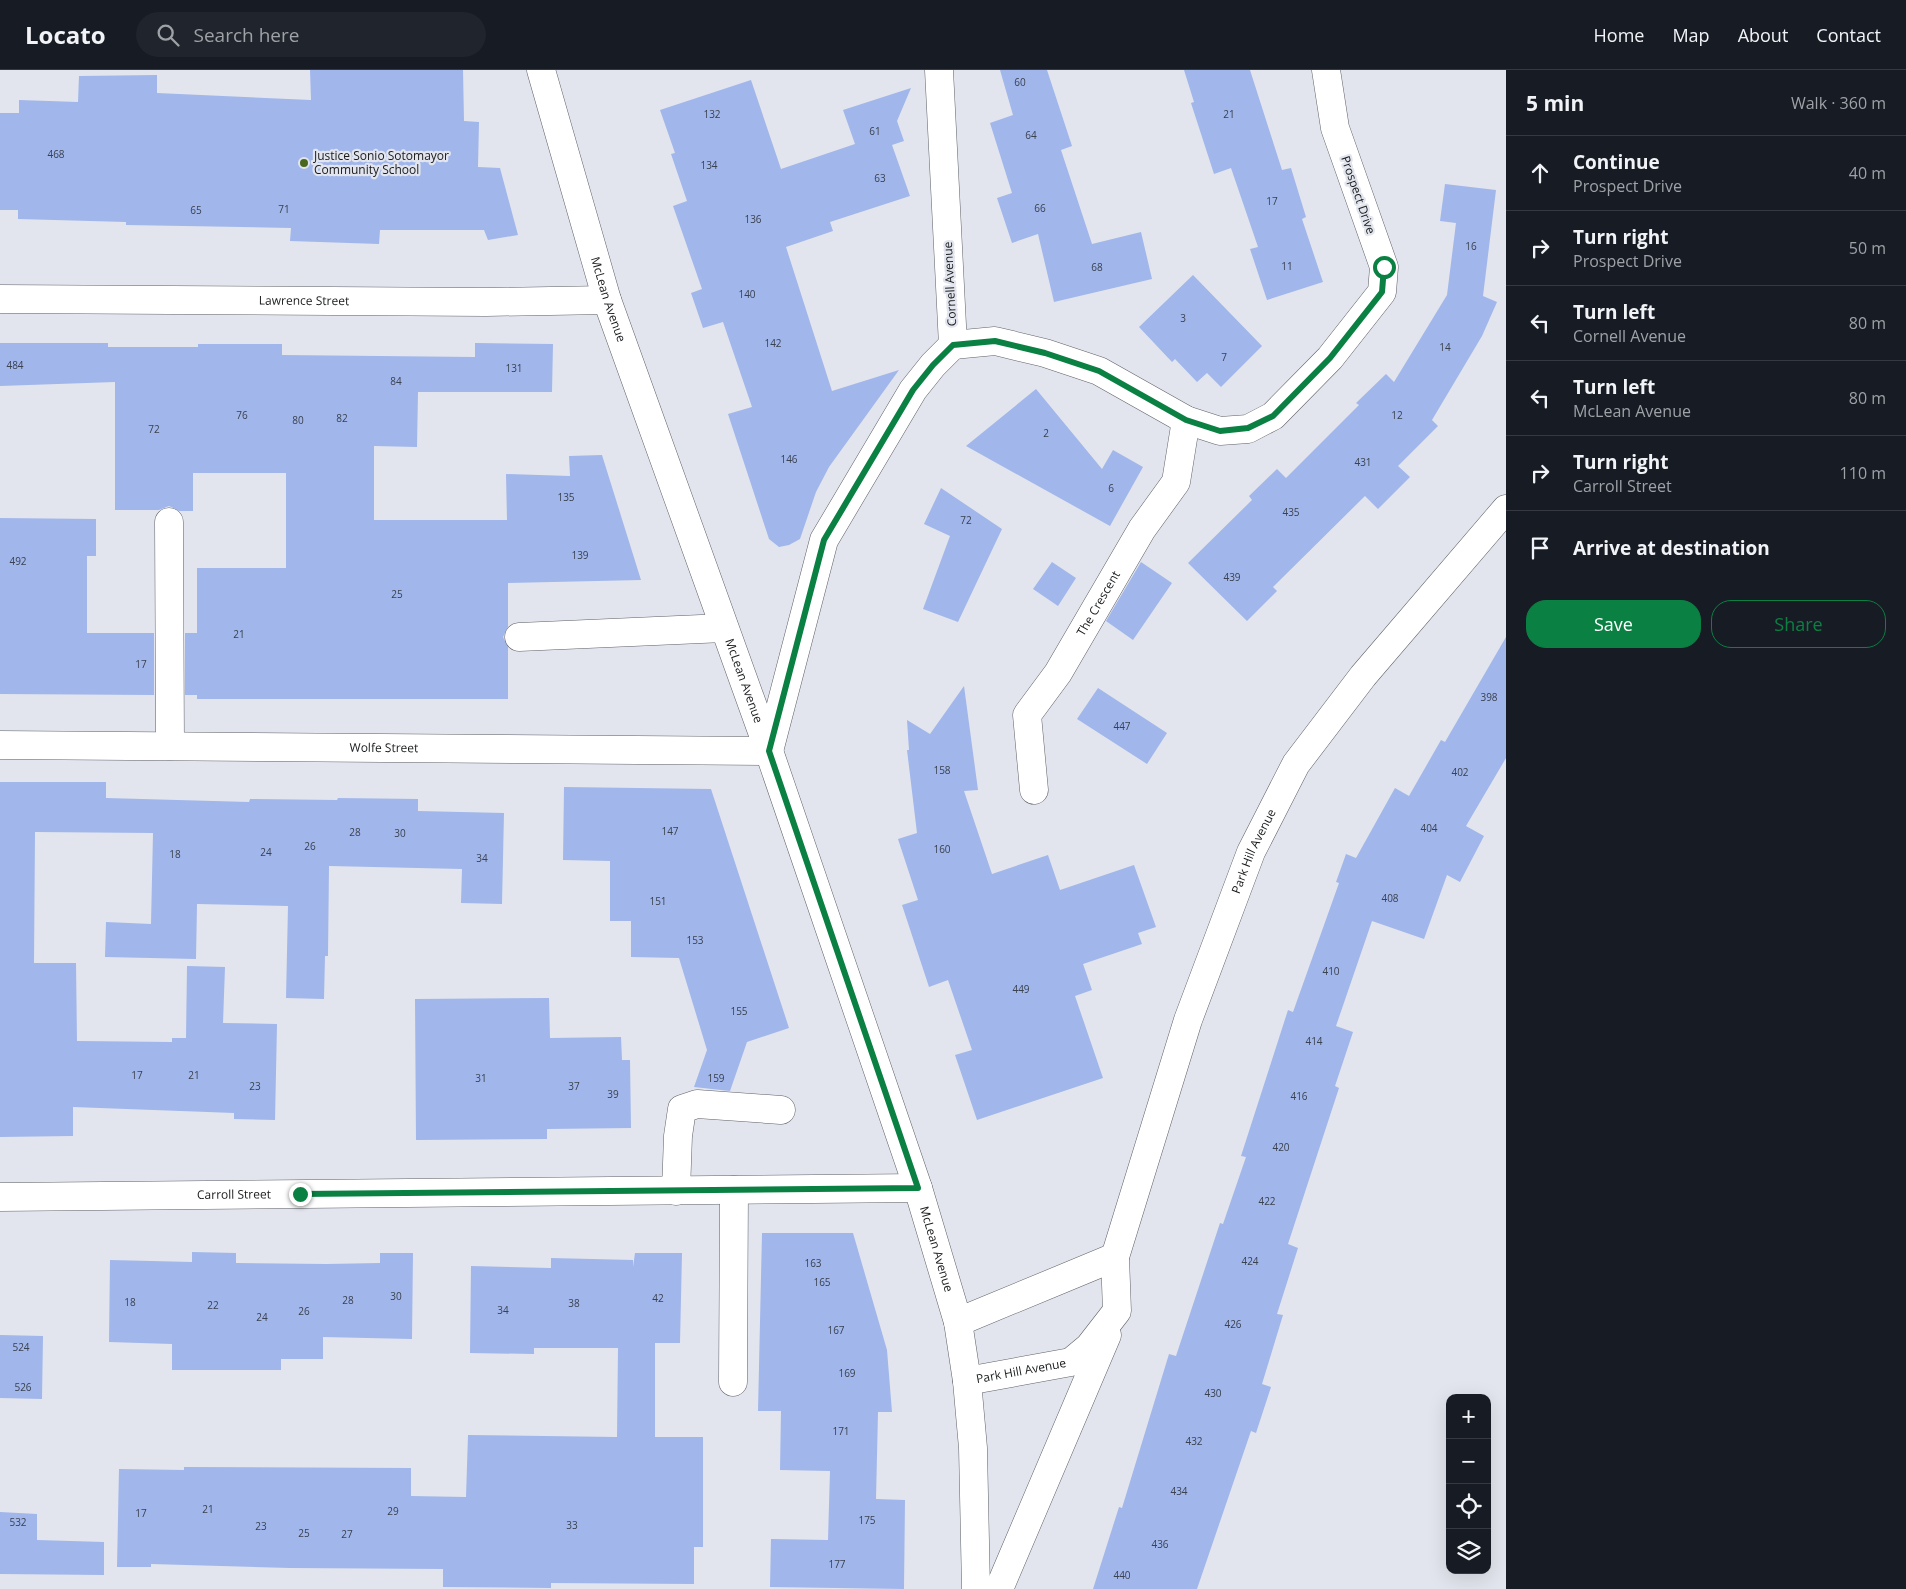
<!DOCTYPE html>
<html lang="en">
<head>
<meta charset="utf-8">
<style>
	:root { --surface:#171b24; --page:#20242c; --text:#f1f3f6; --muted:#9ea1a6; --line:#363941; --accent:#0b8043 }
	body { margin:0; font-family:"Open Sans",sans-serif; background:var(--page); color:var(--text) }
	.controls { position:absolute; right:15px; bottom:15px; display:grid; overflow:hidden; border-radius:10px; box-shadow:0 5px 20px #0002 }
	.controls button { width:45px; height:45px; display:grid; place-items:center; padding:0; border:0; border-bottom:1px solid var(--line); background:var(--surface); color:var(--text); font:25px sans-serif }
	.stop { position:absolute; width:15px; height:15px; margin:-11px; border:4px solid #0b8043; border-radius:50%; background:#fff }
	.stop.end { background:#0b8043; border-color:#fff; box-shadow:0 1px 5px #0008 }
	.list { margin:0; padding:0; list-style:none }
	h2 { display:flex; justify-content:space-between; align-items:center; height:65px; margin:0; padding:0 20px; font-size:21px }
	h2 small { font-size:16px; font-weight:400; color:var(--muted) }
	.list li { display:grid; grid-template-columns:32px 1fr auto; gap:15px; align-items:center; box-sizing:border-box; height:75px; padding:0 20px; border-top:1px solid var(--line) }
	.list b { display:block; font-size:19px; white-space:nowrap }
	.list p { margin:0; font-size:16px; white-space:nowrap; color:var(--muted) }
	.list em { font-size:16px; font-style:normal; color:var(--muted) }
	.actions { display:flex; gap:10px; padding:15px 20px }
	.actions a { flex:1; padding:11px 0; border:1px solid var(--accent); border-radius:20px; text-align:center; font-size:18px; color:var(--accent) }
	.actions .main { background:var(--accent); color:#fff }
	.icon { flex:none; width:28px; height:28px; fill:none; stroke:currentColor; stroke-width:2; stroke-linecap:round; stroke-linejoin:round }
	.map { position:relative; flex:none; width:1506px; height:1519px; overflow:hidden }
	header { display:flex; align-items:center; gap:30px; box-sizing:border-box; height:70px; padding:0 25px; background:var(--surface); border-bottom:1px solid var(--line) }
	header strong { font-size:24px }
	nav { display:flex; gap:28px; margin-inline-start:auto; font-size:18px }
	.search { width:350px; height:45px; background:var(--page); display:flex; align-items:center; gap:12px; box-sizing:border-box; padding:0 18px; border-radius:28px; color:var(--muted); font-size:19px }
	main { display:flex }
	aside { flex:1; background:var(--surface) }
	.map>svg:first-child { display:block }
	.building { fill:#a1b6ea }
	.lines { fill:none; stroke-linecap:round; stroke-linejoin:round }
	.minor-casing { stroke:#5e6168; stroke-width:29 }
	.minor { stroke:#fff; stroke-width:28 }
	.route { stroke:#0b8043; stroke-width:6 }
	.poi-dot { fill:#49681e; stroke:#e2e5ed; stroke-width:2 }
	.labels { text-anchor:middle; stroke-width:4.5; stroke-linejoin:round; paint-order:stroke }
	.number-label { font-size:10px; fill:#3a4150 }
	.poi-label { font-size:12px; fill:#181a1c; stroke:#e2e5ed; text-anchor:start }
	.street-label { font-size:12px; fill:#181a1c; stroke:#e2e5ed }
</style>
</head>
<body>
<header>
<strong>Locato</strong>
<div class="search"><svg class="icon" aria-label="search" viewBox="0 0 24 24"><circle cx="10" cy="10" r="6"/><path d="M15 15l6 6"/></svg>Search here</div>
<nav><a>Home</a><a>Map</a><a>About</a><a>Contact</a></nav>
</header>
<main>
<div class="map">
<svg width="1506" height="1519" viewBox="0 0 1506 1519">
	<rect width="100%" height="100%" fill="#e2e5ed"/>
	<path class="building" d="M 310,0 L 463,0 L 464,51 L 479,52 L 478,97 L 500,98 L 518,165 L 488,170 L 484,160 L 380,160 L 379,174 L 290,171 L 291,158 L 126,155 L 126,152 L 18,149 L 18,140 L 0,140 L 0,43 L 19,43 L 19,30 L 78,32 L 79,6 L 157,5 L 157,23 L 311,30 Z
		M 1000,0 L 1047,0 L 1072,76 L 1061,80 L 1092,174 L 1141,162 L 1152,209 L 1054,232 L 1038,164 L 1012,173 L 997,128 L 1012,123 L 990,53 L 1013,45 Z
		M 1184,0 L 1250,0 L 1282,100 L 1291,98 L 1306,147 L 1302,149 L 1323,212 L 1267,230 L 1250,179 L 1258,177 L 1231,98 L 1214,104 L 1191,33 L 1194,32 Z
		M 751,10 L 781,99 L 855,74 L 843,40 L 911,18 L 897,51 L 904,71 L 892,75 L 910,126 L 830,152 L 833,161 L 786,177 L 832,321 L 899,300 L 829,397 L 816,422 L 800,469 L 789,475 L 779,477 L 769,469 L 728,344 L 752,337 L 723,252 L 703,258 L 691,223 L 702,219 L 673,136 L 687,131 L 671,84 L 675,83 L 660,40 Z
		M 1445,114 L 1496,120 L 1483,226 L 1497,232 L 1482,266 L 1432,350 L 1438,356 L 1398,396 L 1410,407 L 1378,439 L 1365,426 L 1273,517 L 1277,521 L 1247,551 L 1188,493 L 1252,430 L 1249,426 L 1277,399 L 1286,408 L 1359,335 L 1356,333 L 1386,304 L 1394,312 L 1447,225 L 1456,153 L 1440,151 Z
		M 1193,205 L 1262,276 L 1221,317 L 1207,303 L 1197,312 L 1175,289 L 1172,292 L 1139,257 Z
		M 0,273 L 108,273 L 108,277 L 198,277 L 198,274 L 282,274 L 282,285 L 475,287 L 475,273 L 553,274 L 552,322 L 418,322 L 417,377 L 374,376 L 374,450 L 507,450 L 506,404 L 570,406 L 569,386 L 602,385 L 641,510 L 508,513 L 508,557 L 503,567 L 508,577 L 508,629 L 197,629 L 197,625 L 185,625 L 185,563 L 197,563 L 197,498 L 286,498 L 286,403 L 193,403 L 193,441 L 179,441 L 169,436 L 159,440 L 115,440 L 115,312 L 0,316 Z
		M 1036,319 L 1102,399 L 1113,380 L 1143,397 L 1110,456 L 966,376 Z
		M 941,418 L 1002,459 L 958,552 L 923,539 L 950,466 L 924,454 Z
		M 0,448 L 96,449 L 96,486 L 87,486 L 87,563 L 154,563 L 154,625 L 0,624 Z
		M 1052,492 L 1076,508 L 1058,536 L 1033,519 Z
		M 1141,492 L 1172,513 L 1133,570 L 1106,551 Z
		M 1506,567 L 1506,688 L 1466,756 L 1484,766 L 1460,812 L 1447,805 L 1424,869 L 1372,851 L 1336,956 L 1353,962 L 1335,1016 L 1339,1018 L 1288,1174 L 1298,1178 L 1277,1244 L 1283,1245 L 1262,1314 L 1271,1317 L 1256,1363 L 1251,1361 L 1197,1519 L 1093,1519 L 1119,1437 L 1122,1438 L 1169,1284 L 1176,1286 L 1220,1153 L 1223,1154 L 1246,1087 L 1241,1086 L 1288,940 L 1293,942 L 1339,813 L 1336,812 L 1346,784 L 1356,788 L 1395,718 L 1409,726 L 1441,670 L 1445,672 Z
		M 964,616 L 978,720 L 964,721 L 992,804 L 1048,785 L 1060,820 L 1134,795 L 1156,857 L 1138,863 L 1142,874 L 1083,894 L 1092,920 L 1075,926 L 1103,1008 L 977,1050 L 955,985 L 972,980 L 948,910 L 929,917 L 902,835 L 918,830 L 898,769 L 917,763 L 907,680 L 909,680 L 907,650 L 930,664 Z
		M 1098,618 L 1167,663 L 1147,694 L 1077,649 Z
		M 0,712 L 106,712 L 106,728 L 249,732 L 250,729 L 337,730 L 338,728 L 418,729 L 418,741 L 504,743 L 502,834 L 461,833 L 462,799 L 329,796 L 328,886 L 325,886 L 324,929 L 286,928 L 288,836 L 197,834 L 196,889 L 105,887 L 106,852 L 151,854 L 153,763 L 35,762 L 34,893 L 76,893 L 77,971 L 172,972 L 172,968 L 186,968 L 187,896 L 225,897 L 223,953 L 277,954 L 275,1050 L 234,1049 L 234,1043 L 73,1037 L 73,1066 L 0,1067 Z
		M 564,717 L 711,719 L 789,958 L 747,972 L 730,1021 L 694,1017 L 707,980 L 679,888 L 631,887 L 631,851 L 610,851 L 610,791 L 563,790 Z
		M 549,928 L 550,968 L 621,967 L 622,990 L 630,990 L 631,1058 L 547,1059 L 547,1069 L 416,1070 L 415,929 Z
		M 762,1163 L 853,1163 L 887,1280 L 892,1342 L 878,1342 L 876,1429 L 905,1430 L 904,1519 L 770,1517 L 771,1469 L 828,1470 L 830,1401 L 780,1400 L 781,1341 L 758,1341 Z
		M 192,1182 L 236,1183 L 236,1193 L 327,1194 L 380,1193 L 380,1183 L 413,1183 L 412,1269 L 323,1267 L 323,1289 L 281,1289 L 281,1300 L 172,1300 L 172,1274 L 109,1272 L 110,1190 L 192,1192 Z
		M 635,1183 L 682,1183 L 680,1273 L 655,1273 L 655,1367 L 703,1367 L 703,1477 L 694,1477 L 694,1514 L 551,1513 L 551,1518 L 443,1517 L 443,1499 L 290,1498 L 151,1494 L 151,1497 L 117,1497 L 119,1399 L 184,1400 L 184,1397 L 411,1398 L 411,1426 L 466,1427 L 468,1365 L 617,1367 L 618,1278 L 534,1278 L 534,1284 L 470,1283 L 471,1196 L 551,1198 L 551,1188 L 633,1190 L 633,1197 Z
		M 0,1265 L 43,1266 L 42,1329 L 0,1328 Z
		M 0,1442 L 37,1444 L 37,1470 L 104,1472 L 104,1505 L 0,1504 Z"/>
	<g class="lines">
		<g class="minor-casing">
			<g id="minor">
				<path id="s1" d="M 541,0 L 607,230 L 769,681 L 918,1118 L 958,1252 L 967,1311 L 973,1378 L 976,1519"/>
				<path id="s2" d="M 0,229 L 486,232 L 607,230"/>
				<path d="M 953,275 L 995,271 L 1045,283 L 1099,301 L 1186,350 L 1220,361 L 1248,359 L 1273,346 L 1330,288 L 1382,222 L 1384,197 L 1335,58 L 1326,0"/>
				<path d="M 169,452 L 170,676"/>
				<path d="M 519,567 L 724,558"/>
				<path id="s3" d="M 0,675 L 769,681 L 824,470 L 913,320 L 933,295 L 953,275 L 939,0"/>
				<path id="s4" d="M 1034,720 L 1027,645 L 1058,603 L 1142,459 L 1176,412 L 1186,350"/>
				<path d="M 676,1121 L 678,1066 L 682,1039 L 697,1034 L 781,1040"/>
				<path id="s5" d="M 0,1127 L 918,1118"/>
				<path d="M 958,1252 L 1115,1187"/>
				<path id="s6" d="M 967,1311 L 1071,1292 L 1089,1277 L 1117,1241 L 1115,1187 L 1188,950 L 1251,782 L 1296,694 L 1363,606 L 1506,439"/>
				<path d="M 733,1312 L 734,1120"/>
				<path d="M 999,1519 L 1107,1265"/>
			</g>
		</g>
		<use href="#minor" class="minor"/>
	</g>
	<g class="lines">
		<path class="route" d="M 300,1124 L 918,1118 L 769,681 L 824,470 L 913,320 L 933,295 L 953,275 L 995,271 L 1045,283 L 1099,301 L 1186,350 L 1220,361 L 1248,358 L 1273,346 L 1330,288 L 1382,222 L 1384,197"/>
	</g>
	<circle class="poi-dot" cx="304" cy="93" r="5"/>
	<g class="labels">
		<g class="number-label">
			<text x="1020" y="16">60</text>
			<text x="712" y="48">132</text>
			<text x="1229" y="48">21</text>
			<text x="875" y="65">61</text>
			<text x="1031" y="69">64</text>
			<text x="56" y="88">468</text>
			<text x="709" y="99">134</text>
			<text x="880" y="112">63</text>
			<text x="1272" y="135">17</text>
			<text x="1040" y="142">66</text>
			<text x="284" y="143">71</text>
			<text x="196" y="144">65</text>
			<text x="753" y="153">136</text>
			<text x="1471" y="180">16</text>
			<text x="1287" y="200">11</text>
			<text x="1097" y="201">68</text>
			<text x="747" y="228">140</text>
			<text x="1183" y="252">3</text>
			<text x="773" y="277">142</text>
			<text x="1445" y="281">14</text>
			<text x="1224" y="291">7</text>
			<text x="15" y="299">484</text>
			<text x="514" y="302">131</text>
			<text x="396" y="315">84</text>
			<text x="242" y="349">76</text>
			<text x="1397" y="349">12</text>
			<text x="342" y="352">82</text>
			<text x="298" y="354">80</text>
			<text x="154" y="363">72</text>
			<text x="1046" y="367">2</text>
			<text x="789" y="393">146</text>
			<text x="1363" y="396">431</text>
			<text x="1111" y="422">6</text>
			<text x="566" y="431">135</text>
			<text x="1291" y="446">435</text>
			<text x="966" y="454">72</text>
			<text x="580" y="489">139</text>
			<text x="18" y="495">492</text>
			<text x="1232" y="511">439</text>
			<text x="397" y="528">25</text>
			<text x="239" y="568">21</text>
			<text x="141" y="598">17</text>
			<text x="1489" y="631">398</text>
			<text x="1122" y="660">447</text>
			<text x="942" y="704">158</text>
			<text x="1460" y="706">402</text>
			<text x="1429" y="762">404</text>
			<text x="670" y="765">147</text>
			<text x="355" y="766">28</text>
			<text x="400" y="767">30</text>
			<text x="310" y="780">26</text>
			<text x="942" y="783">160</text>
			<text x="266" y="786">24</text>
			<text x="175" y="788">18</text>
			<text x="482" y="792">34</text>
			<text x="1390" y="832">408</text>
			<text x="658" y="835">151</text>
			<text x="695" y="874">153</text>
			<text x="1331" y="905">410</text>
			<text x="1021" y="923">449</text>
			<text x="739" y="945">155</text>
			<text x="1314" y="975">414</text>
			<text x="137" y="1009">17</text>
			<text x="194" y="1009">21</text>
			<text x="481" y="1012">31</text>
			<text x="716" y="1012">159</text>
			<text x="255" y="1020">23</text>
			<text x="574" y="1020">37</text>
			<text x="613" y="1028">39</text>
			<text x="1299" y="1030">416</text>
			<text x="1281" y="1081">420</text>
			<text x="1267" y="1135">422</text>
			<text x="1250" y="1195">424</text>
			<text x="813" y="1197">163</text>
			<text x="822" y="1216">165</text>
			<text x="396" y="1230">30</text>
			<text x="658" y="1232">42</text>
			<text x="348" y="1234">28</text>
			<text x="130" y="1236">18</text>
			<text x="574" y="1237">38</text>
			<text x="213" y="1239">22</text>
			<text x="503" y="1244">34</text>
			<text x="304" y="1245">26</text>
			<text x="262" y="1251">24</text>
			<text x="1233" y="1258">426</text>
			<text x="836" y="1264">167</text>
			<text x="21" y="1281">524</text>
			<text x="847" y="1307">169</text>
			<text x="23" y="1321">526</text>
			<text x="1213" y="1327">430</text>
			<text x="841" y="1365">171</text>
			<text x="1194" y="1375">432</text>
			<text x="1179" y="1425">434</text>
			<text x="208" y="1443">21</text>
			<text x="393" y="1445">29</text>
			<text x="141" y="1447">17</text>
			<text x="867" y="1454">175</text>
			<text x="18" y="1456">532</text>
			<text x="572" y="1459">33</text>
			<text x="261" y="1460">23</text>
			<text x="304" y="1467">25</text>
			<text x="347" y="1468">27</text>
			<text x="1160" y="1478">436</text>
			<text x="837" y="1498">177</text>
			<text x="1122" y="1509">440</text>
		</g>
		<g class="poi-label">
			<text x="314" y="90">Justice Sonio Sotomayor<tspan x="314" dy="14">Community School</tspan></text>
		</g>
		<g class="street-label">
			<text transform="translate(1358 125) rotate(71)" y="4">Prospect Drive</text>
			<text transform="translate(950 214) rotate(-93)" y="4">Cornell Avenue</text>
			<text dy="4" stroke="none"><textPath href="#s1" startOffset="239">McLean Avenue</textPath></text>
			<text dy="4" stroke="none"><textPath href="#s2" startOffset="304">Lawrence Street</textPath></text>
			<text dy="4" stroke="none"><textPath href="#s4" startOffset="208">The Crescent</textPath></text>
			<text dy="4" stroke="none"><textPath href="#s1" startOffset="644">McLean Avenue</textPath></text>
			<text dy="4" stroke="none"><textPath href="#s3" startOffset="384">Wolfe Street</textPath></text>
			<text dy="4" stroke="none"><textPath href="#s6" startOffset="658">Park Hill Avenue</textPath></text>
			<text dy="4" stroke="none"><textPath href="#s5" startOffset="234">Carroll Street</textPath></text>
			<text dy="4" stroke="none"><textPath href="#s1" startOffset="1244">McLean Avenue</textPath></text>
			<text dy="4" stroke="none"><textPath href="#s6" startOffset="55">Park Hill Avenue</textPath></text>
		</g>
	</g>
</svg>
<div class="controls">
<button>+</button>
<button>−</button>
<button><svg class="icon" aria-label="locate" viewBox="0 0 24 24"><circle cx="12" cy="12" r="6"/><path d="M12 2v4M12 18v4M2 12h4M18 12h4"/></svg></button>
<button><svg class="icon" aria-label="layers" viewBox="0 0 24 24"><path d="M12 4l9 5-9 5-9-5zM3 14l9 5 9-5"/></svg></button>
</div>
<div class="stop" style="left:1384px;top:197px"></div>
<div class="stop end" style="left:300px;top:1124px"></div>
</div>
<aside>
<h2>5 min<small>Walk · 360 m</small></h2>
<ul class="list">
<li><svg class="icon" aria-label="ahead" viewBox="0 0 24 24"><path d="M12 20V5M6 11l6-6 6 6"/></svg><div><b>Continue</b><p>Prospect Drive</p></div><em>40 m</em></li>
<li><svg class="icon" aria-label="right" viewBox="0 0 24 24"><path d="M7 20v-9h11M14 6l5 5-5 5"/></svg><div><b>Turn right</b><p>Prospect Drive</p></div><em>50 m</em></li>
<li><svg class="icon" aria-label="left" viewBox="0 0 24 24"><path d="M17 20v-9H6M10 6l-5 5 5 5"/></svg><div><b>Turn left</b><p>Cornell Avenue</p></div><em>80 m</em></li>
<li><svg class="icon" aria-label="left" viewBox="0 0 24 24"><path d="M17 20v-9H6M10 6l-5 5 5 5"/></svg><div><b>Turn left</b><p>McLean Avenue</p></div><em>80 m</em></li>
<li><svg class="icon" aria-label="right" viewBox="0 0 24 24"><path d="M7 20v-9h11M14 6l5 5-5 5"/></svg><div><b>Turn right</b><p>Carroll Street</p></div><em>110 m</em></li>
<li><svg class="icon" aria-label="arrive" viewBox="0 0 24 24"><path d="M6 21V4h12l-3 4 3 4H6"/></svg><div><b>Arrive at destination</b></div></li>
</ul>
<div class="actions"><a class="main">Save</a><a>Share</a></div>
</aside>
</main>
</body>
</html>
